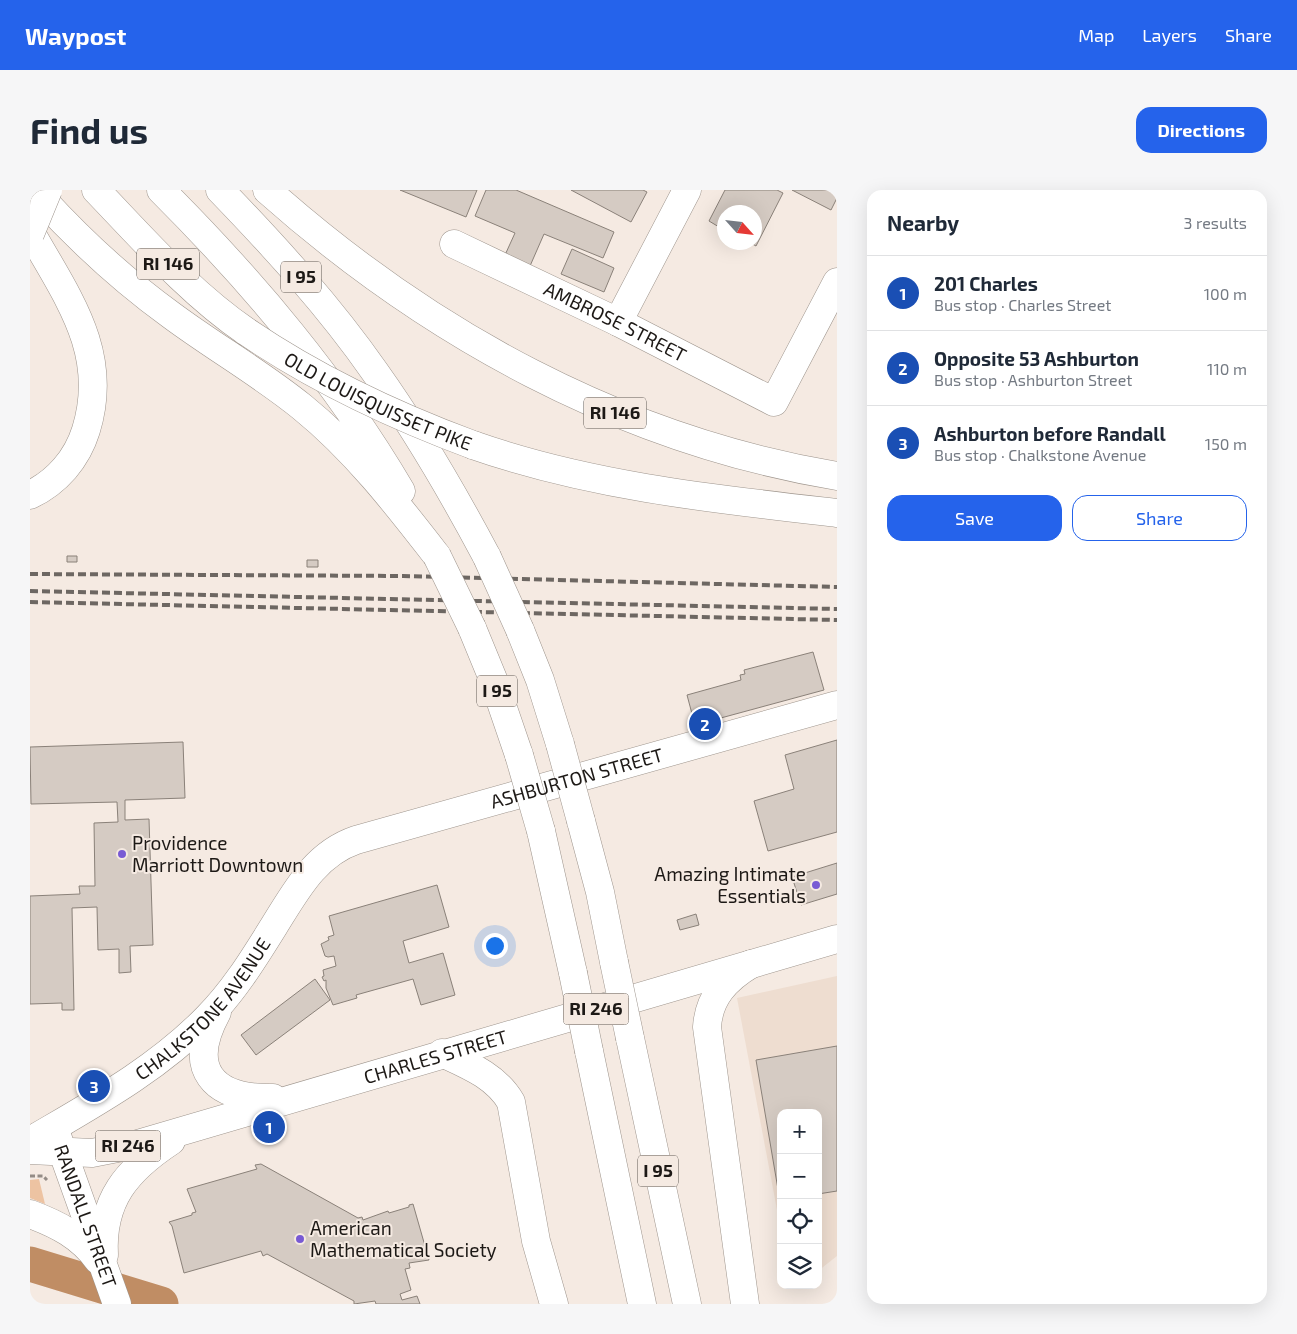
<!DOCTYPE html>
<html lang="en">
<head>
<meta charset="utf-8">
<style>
	:root { --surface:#fff; --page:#f6f6f7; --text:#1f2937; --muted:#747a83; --line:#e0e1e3; --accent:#2563eb }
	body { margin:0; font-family:"Exo 2",sans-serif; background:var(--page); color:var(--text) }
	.controls { position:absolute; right:15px; bottom:15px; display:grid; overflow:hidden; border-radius:10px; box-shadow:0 5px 20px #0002 }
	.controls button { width:45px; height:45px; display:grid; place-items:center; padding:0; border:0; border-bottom:1px solid var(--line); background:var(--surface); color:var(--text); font:25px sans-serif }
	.compass { position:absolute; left:687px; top:15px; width:45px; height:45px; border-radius:50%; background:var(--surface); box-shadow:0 5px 20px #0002; rotate:117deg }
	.you { position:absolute; left:464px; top:755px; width:18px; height:18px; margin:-12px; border:4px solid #fff; border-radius:50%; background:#1a73e8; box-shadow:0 0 0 8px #1a73e833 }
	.badge { display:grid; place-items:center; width:32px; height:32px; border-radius:50%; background:var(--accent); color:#fff; font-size:16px; font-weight:700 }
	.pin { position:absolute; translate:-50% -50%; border:2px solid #fff; box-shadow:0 1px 5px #0006 }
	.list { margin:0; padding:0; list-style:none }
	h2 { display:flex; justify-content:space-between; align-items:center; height:65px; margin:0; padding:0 20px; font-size:21px }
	h2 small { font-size:16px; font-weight:400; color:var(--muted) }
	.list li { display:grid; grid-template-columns:32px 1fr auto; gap:15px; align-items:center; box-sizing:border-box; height:75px; padding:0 20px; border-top:1px solid var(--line) }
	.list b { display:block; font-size:19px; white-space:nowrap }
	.list p { margin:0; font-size:16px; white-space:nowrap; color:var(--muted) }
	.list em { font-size:16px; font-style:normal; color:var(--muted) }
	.actions { display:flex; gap:10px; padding:15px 20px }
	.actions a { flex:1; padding:11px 0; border:1px solid var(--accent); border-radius:15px; text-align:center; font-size:18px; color:var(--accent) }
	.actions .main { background:var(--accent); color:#fff }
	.icon { flex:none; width:28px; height:28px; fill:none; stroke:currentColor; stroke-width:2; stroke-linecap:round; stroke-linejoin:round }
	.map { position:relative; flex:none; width:807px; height:1114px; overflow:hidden; border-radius:15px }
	header { display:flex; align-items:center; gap:30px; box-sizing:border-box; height:70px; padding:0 25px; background:var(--accent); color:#fff }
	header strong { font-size:24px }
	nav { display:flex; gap:28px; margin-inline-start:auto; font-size:18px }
	.intro { display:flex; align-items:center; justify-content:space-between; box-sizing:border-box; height:120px; padding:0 30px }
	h1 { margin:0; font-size:35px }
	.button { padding:12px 22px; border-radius:15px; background:var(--accent); color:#fff; font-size:18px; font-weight:700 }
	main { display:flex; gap:30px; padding:0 30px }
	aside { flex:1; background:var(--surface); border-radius:15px; box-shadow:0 5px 20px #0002 }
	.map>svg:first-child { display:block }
	.built { fill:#eeddd0 }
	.green { fill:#edc3a2 }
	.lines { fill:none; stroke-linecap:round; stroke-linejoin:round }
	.river { stroke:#c08d64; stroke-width:35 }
	.building { fill:#d5cbc3; stroke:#8a8179 }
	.minor-casing { stroke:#9e958d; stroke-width:29 }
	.major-casing { stroke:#9e958d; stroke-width:29 }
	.highway-casing { stroke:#9e958d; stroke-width:29 }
	.path { stroke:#948c86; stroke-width:3; stroke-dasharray:5 2.5; stroke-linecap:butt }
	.minor { stroke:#fff; stroke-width:28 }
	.major { stroke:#fff; stroke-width:28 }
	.highway { stroke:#fff; stroke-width:28 }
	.rail { stroke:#6d6762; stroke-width:4; stroke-dasharray:8 4; stroke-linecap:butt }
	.major-bridge-casing { stroke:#9e958d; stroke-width:29; stroke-linecap:butt }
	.highway-bridge-casing { stroke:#9e958d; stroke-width:29; stroke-linecap:butt }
	.major-bridge { stroke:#fff; stroke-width:28 }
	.highway-bridge { stroke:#fff; stroke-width:28 }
	.poi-dot { fill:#785ad4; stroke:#f5eae2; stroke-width:2 }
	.labels { text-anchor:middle; stroke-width:4; stroke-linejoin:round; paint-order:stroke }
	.shield { fill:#f5eae2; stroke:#5e5853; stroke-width:1 }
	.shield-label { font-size:18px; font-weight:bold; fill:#1d1916 }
	.street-label { font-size:19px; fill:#1d1916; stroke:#f5eae2 }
	.poi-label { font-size:19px; fill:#1d1916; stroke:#f5eae2; text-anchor:start }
</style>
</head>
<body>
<header>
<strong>Waypost</strong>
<nav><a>Map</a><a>Layers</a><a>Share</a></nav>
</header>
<div class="intro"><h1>Find us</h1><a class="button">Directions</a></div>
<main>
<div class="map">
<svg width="807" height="1114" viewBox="0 0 807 1114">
	<rect width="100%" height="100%" fill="#f5eae2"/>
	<path class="built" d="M 807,786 L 807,1066 L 788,1081 L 788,923 L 751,923 L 751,1041 L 707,808 Z"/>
	<path class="green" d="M 9,989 L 15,1014 L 0,1008 L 0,990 Z"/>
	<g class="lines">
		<path class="river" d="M 0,1074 L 131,1114"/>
	</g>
	<path class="building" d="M 370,0 L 447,0 L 436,27 Z
		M 456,0 L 486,0 L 584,42 L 573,68 L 514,44 L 500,76 L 475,65 L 485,43 L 445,26 Z
		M 541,0 L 613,0 L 617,2 L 601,32 Z
		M 695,0 L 747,0 L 753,3 L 726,56 L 719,52 L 724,52 L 724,22 L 694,22 L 694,40 L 679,31 Z
		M 762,0 L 807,0 L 807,8 L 801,20 Z
		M 542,59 L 584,78 L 574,102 L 531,84 Z
		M 37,366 L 47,366 L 47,372 L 37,372 Z
		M 277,370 L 288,370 L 288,377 L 277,377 Z
		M 783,462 L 794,500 L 665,535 L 657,505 L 711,490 L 710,485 L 715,484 L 714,480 Z
		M 807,550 L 807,642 L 738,661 L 724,611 L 764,599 L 755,565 Z
		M 153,552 L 155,608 L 95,610 L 95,630 L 119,629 L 123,755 L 100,756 L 101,782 L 89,783 L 89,759 L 68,760 L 67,717 L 42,718 L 44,820 L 32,820 L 32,813 L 0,814 L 0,706 L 50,704 L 49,696 L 65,696 L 64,633 L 88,632 L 87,612 L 1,614 L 0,557 Z
		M 807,673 L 807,704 L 771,715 L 762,687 Z
		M 407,695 L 419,737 L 373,751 L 379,773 L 413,763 L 425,805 L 391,815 L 383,789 L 326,805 L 327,808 L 303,815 L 296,798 L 296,790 L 294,791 L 292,787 L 294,786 L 293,780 L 306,776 L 304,766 L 298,767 L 295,766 L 291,754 L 299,750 L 298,747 L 304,745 L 299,726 Z
		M 666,724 L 669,735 L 650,740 L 647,730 Z
		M 285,789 L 300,810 L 226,865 L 211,845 Z
		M 807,856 L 807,1001 L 788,1004 L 788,923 L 751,923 L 750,1011 L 726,870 Z
		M 231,974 L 328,1028 L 332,1027 L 333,1030 L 358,1021 L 359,1023 L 379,1017 L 379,1015 L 383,1014 L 399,1070 L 379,1073 L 380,1078 L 375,1079 L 381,1100 L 370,1104 L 372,1110 L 387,1106 L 390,1114 L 346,1114 L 345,1111 L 324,1114 L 324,1111 L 237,1064 L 233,1066 L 231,1061 L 154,1083 L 142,1036 L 139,1032 L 162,1025 L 162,1023 L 166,1022 L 157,999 L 227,979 L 225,975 Z"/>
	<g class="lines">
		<g class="minor-casing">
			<g id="minor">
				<path id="s1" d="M 424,54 L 588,132 L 744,212 L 807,92"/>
				<path d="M 588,132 L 657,0"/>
			</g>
		</g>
		<g class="major-casing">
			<g id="major">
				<path d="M 187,822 C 156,879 182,909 243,908"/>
				<path id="s2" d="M 27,946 L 87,1114"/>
				<path id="s3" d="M 0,951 C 63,914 126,880 177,828 C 204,801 224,768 244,736 C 266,701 285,664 326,650 L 807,515"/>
				<path id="s4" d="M 0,960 L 62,963 L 108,954 L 807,749"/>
				<path d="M 0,1024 C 27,1034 51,1046 68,1070"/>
				<path d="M 74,1065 C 71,1010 97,980 141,951"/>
			</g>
		</g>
		<g class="highway-casing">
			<path id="highway" d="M 4,0 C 46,47 90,88 141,125 C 184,157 230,183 272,217 C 324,259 366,313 407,366
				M 66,0 C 114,50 160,103 217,142
				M 131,0 C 223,92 305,189 371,301
				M 190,0 C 245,57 299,116 345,182 C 387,241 423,303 457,367
				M 237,0 C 399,144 592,250 807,286
				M 0,41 C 37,107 80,162 56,240 C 47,269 27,292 0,305
				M 443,255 C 560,296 684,309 807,323
				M 442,438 L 463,489 L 489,565
				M 490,440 L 510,490 L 530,554
				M 551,631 L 570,702 L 584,772
				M 511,641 L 543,783
				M 600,848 L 657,1114
				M 559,861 L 612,1114
				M 412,863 C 438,875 466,886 481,912 L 506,1051 L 524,1114
				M 715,1114 L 677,837 C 679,807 696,789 721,774"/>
		</g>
		<path class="path" d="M 0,986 L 13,986 L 17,990"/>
		<use href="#minor" class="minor"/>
		<use href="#major" class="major"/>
		<use href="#highway" class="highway"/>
		<path class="rail" d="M 0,384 L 373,386 L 807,397
			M 0,401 L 807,419
			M 0,412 L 807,430"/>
		<g class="major-bridge-casing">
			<path id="major-bridge" d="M 0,44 L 18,0"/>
		</g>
		<g class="highway-bridge-casing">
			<g id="highway-bridge">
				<path id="s5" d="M 217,142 C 288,190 362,225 443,255"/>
				<path d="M 407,366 L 442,438"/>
				<path d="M 457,367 L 490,440"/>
				<path d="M 530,554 L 551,631"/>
				<path d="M 489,565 L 511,641"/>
				<path d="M 584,772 L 600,848"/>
				<path d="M 543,783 L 559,861"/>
			</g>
		</g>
		<use href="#major-bridge" class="major-bridge"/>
		<use href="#highway-bridge" class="highway-bridge"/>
	</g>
	<g class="poi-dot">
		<circle cx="92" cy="664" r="5"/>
		<circle cx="786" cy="695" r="5"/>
		<circle cx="270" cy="1049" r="5"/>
	</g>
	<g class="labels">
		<g class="shield">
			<rect x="107" y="58.5" width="62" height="31" rx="4"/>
			<rect x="251" y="71.5" width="40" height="31" rx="4"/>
			<rect x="554" y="207.5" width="62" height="31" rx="4"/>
			<rect x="447" y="485.5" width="40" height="31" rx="4"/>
			<rect x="533.5" y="803.5" width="65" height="31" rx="4"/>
			<rect x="65.5" y="940.5" width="65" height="31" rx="4"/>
			<rect x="608" y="965.5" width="40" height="31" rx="4"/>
		</g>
		<g class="shield-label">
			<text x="138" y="80">RI 146</text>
			<text x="271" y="93">I 95</text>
			<text x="585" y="229">RI 146</text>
			<text x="467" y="507">I 95</text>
			<text x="566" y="825">RI 246</text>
			<text x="98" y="962">RI 246</text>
			<text x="628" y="987">I 95</text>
		</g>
		<g class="street-label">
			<text dy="7" stroke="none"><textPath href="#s1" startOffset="179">AMBROSE STREET</textPath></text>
			<text dy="7" stroke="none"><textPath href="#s5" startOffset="149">OLD LOUISQUISSET PIKE</textPath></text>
			<text dy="7" stroke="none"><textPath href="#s3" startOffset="681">ASHBURTON STREET</textPath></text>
			<text dy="7" stroke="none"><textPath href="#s3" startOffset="220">CHALKSTONE AVENUE</textPath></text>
			<text dy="7" stroke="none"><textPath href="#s4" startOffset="419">CHARLES STREET</textPath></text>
			<text dy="7" stroke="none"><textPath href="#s2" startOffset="85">RANDALL STREET</textPath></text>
		</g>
		<g class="poi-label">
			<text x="102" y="660">Providence<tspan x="102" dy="22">Marriott Downtown</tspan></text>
			<text x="776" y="691" text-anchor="end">Amazing Intimate<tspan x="776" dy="22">Essentials</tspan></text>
			<text x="280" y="1045">American<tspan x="280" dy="22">Mathematical Society</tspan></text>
		</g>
	</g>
</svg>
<div class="controls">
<button>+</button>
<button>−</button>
<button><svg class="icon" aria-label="locate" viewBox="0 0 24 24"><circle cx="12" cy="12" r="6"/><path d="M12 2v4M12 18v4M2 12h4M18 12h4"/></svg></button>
<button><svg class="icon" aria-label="layers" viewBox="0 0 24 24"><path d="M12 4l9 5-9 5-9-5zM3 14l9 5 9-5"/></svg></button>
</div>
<svg class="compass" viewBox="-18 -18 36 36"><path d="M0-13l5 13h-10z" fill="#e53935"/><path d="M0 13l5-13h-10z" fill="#747a83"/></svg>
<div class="you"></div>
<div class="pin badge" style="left:239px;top:937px;background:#1a4fb4">1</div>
<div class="pin badge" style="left:675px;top:534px;background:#1a4fb4">2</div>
<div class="pin badge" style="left:64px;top:896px;background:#1a4fb4">3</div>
</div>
<aside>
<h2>Nearby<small>3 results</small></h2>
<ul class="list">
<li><span class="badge" style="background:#1a4fb4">1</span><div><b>201 Charles</b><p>Bus stop · Charles Street</p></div><em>100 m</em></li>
<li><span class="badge" style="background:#1a4fb4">2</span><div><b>Opposite 53 Ashburton</b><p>Bus stop · Ashburton Street</p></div><em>110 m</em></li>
<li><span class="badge" style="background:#1a4fb4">3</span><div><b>Ashburton before Randall</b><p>Bus stop · Chalkstone Avenue</p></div><em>150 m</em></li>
</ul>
<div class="actions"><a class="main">Save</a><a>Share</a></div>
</aside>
</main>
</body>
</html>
